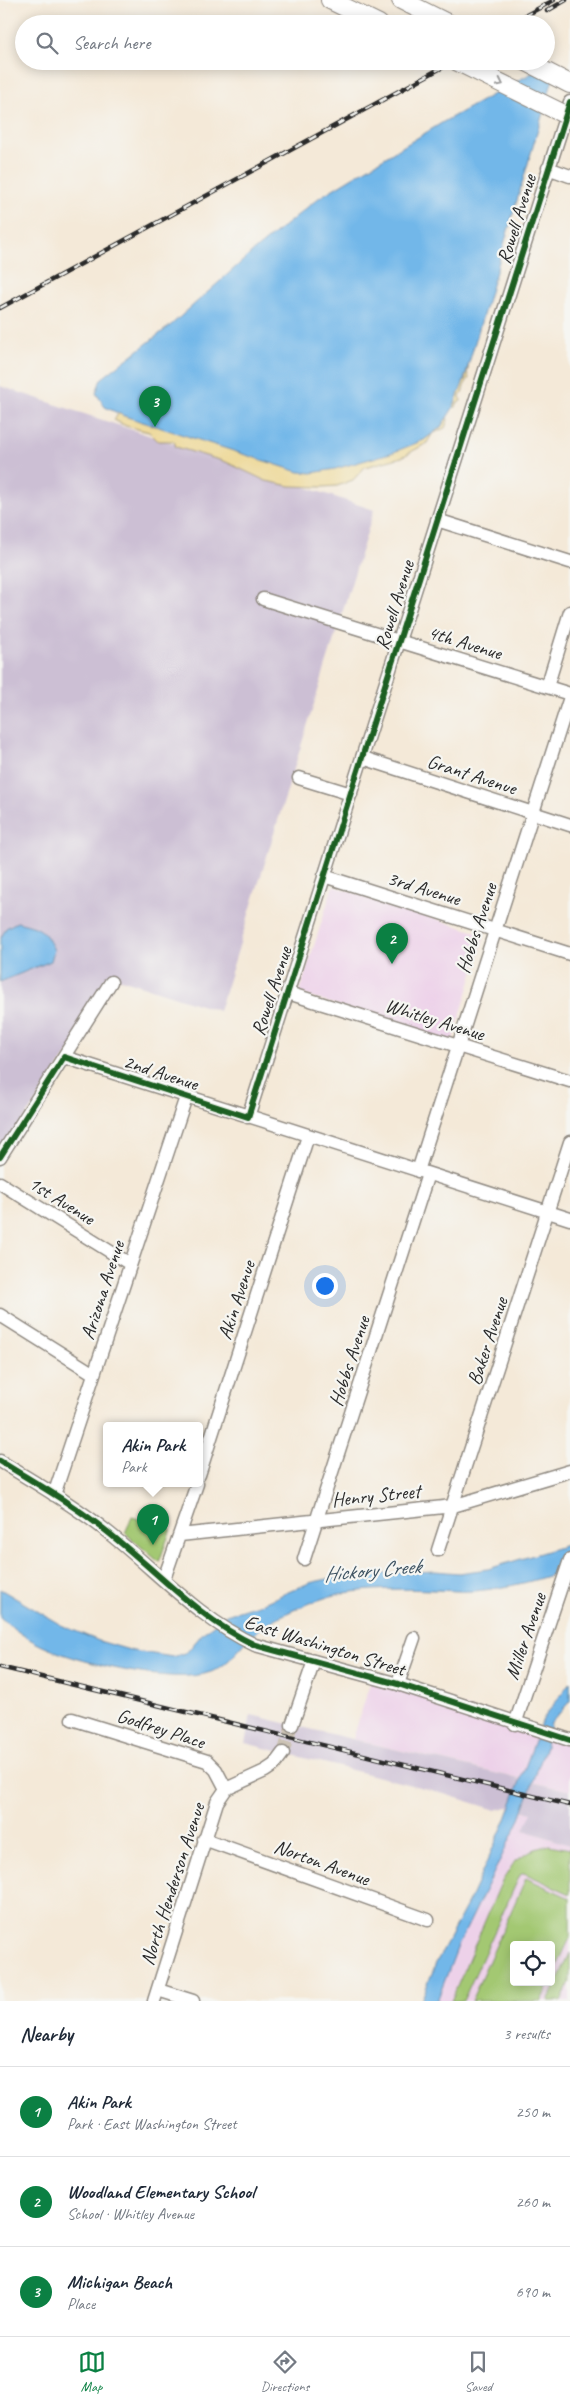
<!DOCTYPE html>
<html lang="en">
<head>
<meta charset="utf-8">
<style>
	:root { --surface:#fff; --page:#f6f6f7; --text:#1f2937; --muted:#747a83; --line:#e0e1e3; --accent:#0b8043 }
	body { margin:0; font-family:Caveat,sans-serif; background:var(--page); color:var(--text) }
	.controls { position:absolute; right:15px; bottom:15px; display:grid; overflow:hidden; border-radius:5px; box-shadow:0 2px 12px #0003 }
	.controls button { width:45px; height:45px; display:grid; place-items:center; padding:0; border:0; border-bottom:1px solid var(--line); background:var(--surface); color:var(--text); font:25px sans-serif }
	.you { position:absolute; left:324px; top:1285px; width:18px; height:18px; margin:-12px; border:4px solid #fff; border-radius:50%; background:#1a73e8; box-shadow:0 0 0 8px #1a73e833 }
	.badge { display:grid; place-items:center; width:32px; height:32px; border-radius:50%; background:var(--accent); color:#fff; font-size:16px; font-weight:700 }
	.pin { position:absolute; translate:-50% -41px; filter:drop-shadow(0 1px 2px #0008) }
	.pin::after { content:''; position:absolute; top:26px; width:18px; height:15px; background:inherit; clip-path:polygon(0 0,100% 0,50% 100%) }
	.popup { position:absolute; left:103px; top:1422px; width:100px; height:65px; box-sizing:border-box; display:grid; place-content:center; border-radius:5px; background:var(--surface); filter:drop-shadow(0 1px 4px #0005); font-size:16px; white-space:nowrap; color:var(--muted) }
	.popup b { font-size:19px; color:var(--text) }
	.popup::after { content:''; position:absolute; left:50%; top:100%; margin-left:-10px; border:10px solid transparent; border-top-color:var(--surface) }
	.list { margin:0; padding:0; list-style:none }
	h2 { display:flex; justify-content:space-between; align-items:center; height:65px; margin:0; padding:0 20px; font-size:21px }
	h2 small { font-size:16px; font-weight:400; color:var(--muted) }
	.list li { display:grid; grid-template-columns:32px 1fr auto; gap:15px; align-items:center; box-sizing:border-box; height:90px; padding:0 20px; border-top:1px solid var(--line) }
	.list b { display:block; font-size:19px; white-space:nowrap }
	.list p { margin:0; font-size:16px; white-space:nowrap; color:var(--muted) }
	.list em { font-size:16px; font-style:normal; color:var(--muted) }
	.icon { flex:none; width:28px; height:28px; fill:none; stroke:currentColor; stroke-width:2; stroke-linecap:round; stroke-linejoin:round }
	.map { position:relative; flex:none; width:570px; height:2001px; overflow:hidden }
	.search { position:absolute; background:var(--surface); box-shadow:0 2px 12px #0003; left:15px; right:15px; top:15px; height:55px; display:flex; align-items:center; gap:12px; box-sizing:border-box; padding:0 18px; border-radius:28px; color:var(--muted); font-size:19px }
	.sheet { height:335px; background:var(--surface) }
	nav { display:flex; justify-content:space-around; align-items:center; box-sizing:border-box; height:70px; border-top:1px solid var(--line); background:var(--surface); font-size:14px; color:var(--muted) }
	nav a { display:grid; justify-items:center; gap:2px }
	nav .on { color:var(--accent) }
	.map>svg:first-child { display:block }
	.built { fill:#edd1e9; fill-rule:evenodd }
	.industrial { fill:#ccbfd4 }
	.green { fill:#a3c872; stroke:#677a4e }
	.sand { fill:#eeda9e; stroke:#8c8264 }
	.water { fill:#72b7e9; stroke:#4e718a }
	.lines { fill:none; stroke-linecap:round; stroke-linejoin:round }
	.minor-tunnel { stroke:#ccc3b5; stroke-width:12; stroke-dasharray:12 6; stroke-linecap:butt }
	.minor-casing { stroke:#908a82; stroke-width:15 }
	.highway-casing { stroke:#908a82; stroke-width:20 }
	.minor { stroke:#fff; stroke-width:12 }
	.highway { stroke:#fff; stroke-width:18 }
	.rail-casing { stroke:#2b2b2b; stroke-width:4.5 }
	.rail { stroke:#f6f6f2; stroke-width:2.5; stroke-dasharray:8; stroke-linecap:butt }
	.highway-bridge-casing { stroke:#908a82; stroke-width:20; stroke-linecap:butt }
	.highway-bridge { stroke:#fff; stroke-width:18 }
	.cycleway-casing { stroke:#f6f6f2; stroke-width:9 }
	.cycleway { stroke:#1b5e20; stroke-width:6 }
	.oneway { stroke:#a0a0a0 }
	.labels { text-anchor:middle; stroke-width:4.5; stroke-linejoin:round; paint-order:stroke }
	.street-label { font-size:20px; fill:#2b2b2b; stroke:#f6f6f2 }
	.water-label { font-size:21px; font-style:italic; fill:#405564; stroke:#f6f6f2 }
</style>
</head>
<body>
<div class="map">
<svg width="570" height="2001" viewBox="0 0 570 2001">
	<rect width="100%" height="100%" fill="#f6f6f2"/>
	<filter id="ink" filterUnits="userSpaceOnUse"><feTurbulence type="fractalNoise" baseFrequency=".02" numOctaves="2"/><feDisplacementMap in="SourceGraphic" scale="10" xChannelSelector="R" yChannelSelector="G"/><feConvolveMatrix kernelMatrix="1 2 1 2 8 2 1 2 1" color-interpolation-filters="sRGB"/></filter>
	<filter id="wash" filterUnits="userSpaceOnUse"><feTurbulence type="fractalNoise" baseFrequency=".0096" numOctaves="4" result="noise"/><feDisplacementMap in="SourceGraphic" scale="20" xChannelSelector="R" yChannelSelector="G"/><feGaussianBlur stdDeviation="1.12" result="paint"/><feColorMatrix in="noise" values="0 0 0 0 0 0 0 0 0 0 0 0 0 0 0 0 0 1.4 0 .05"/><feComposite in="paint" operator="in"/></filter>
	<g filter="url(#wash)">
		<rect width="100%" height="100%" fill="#f4e9d8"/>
		<path class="built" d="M 333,886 L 485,935 L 452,1042 L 299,993 Z
			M 372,1677 L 538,1731 L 521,1779 L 353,1739 Z
			M 549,1734 L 570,1741 L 570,1791 L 533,1782 Z
			M 522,1811 L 533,1813 L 524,1830 L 570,1845 L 570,2001 L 437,2001 L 458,1946 ZM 514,1945 L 551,1945 L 551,1982 L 514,1982 Z"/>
		<path class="industrial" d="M 0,386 L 374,510 L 219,1011 L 118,978 L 0,1155 Z
			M 251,1715 L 570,1791 L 570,1845 L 524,1830 L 532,1813 L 507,1807 L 496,1810 L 431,1790 L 245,1743 Z"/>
		<path class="green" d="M 132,1517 L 171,1529 L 159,1562 L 125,1533 Z
			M 549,1845 L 570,1849 L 570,1894 L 524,1873 L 520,1875 L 463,2001 L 451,2001 L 501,1883 L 515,1861 L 535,1849 Z
			M 526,1878 L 570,1898 L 570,1938 L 551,1979 L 551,1945 L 514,1945 L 514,1982 L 550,1982 L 541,2001 L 471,2001 Z
			M 570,1953 L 570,1982 L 561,2001 L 548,2001 Z"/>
		<path class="sand" d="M 465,365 L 469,367 L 467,372 L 469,378 L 464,386 L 462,394 L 460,395 L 461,401 L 457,403 L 456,407 L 449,408 L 445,414 L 448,420 L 445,428 L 432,434 L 427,443 L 402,457 L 365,467 L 353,480 L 337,486 L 322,487 L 290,486 L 266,481 L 226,462 L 176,447 L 174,441 L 158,441 L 149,432 L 126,426 L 114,420 L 121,410 L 461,383 L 466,379 Z"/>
		<path class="water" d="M 548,64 L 555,72 L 463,383 L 453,408 L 441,427 L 424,440 L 394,452 L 335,469 L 312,473 L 299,472 L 124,416 L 105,407 L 96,393 L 101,379 L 171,325 L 256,249 L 320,197 L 445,121 Z
			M 17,922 C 41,928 43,928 54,950 L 51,961 L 0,982 L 0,940 L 6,928 Z
			M 570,1544 L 570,1568 C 541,1580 507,1588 475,1591 C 461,1592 447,1590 433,1590 C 402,1589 371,1588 339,1594 C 320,1598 275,1616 260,1629 C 245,1640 235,1658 219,1668 C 187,1690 81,1663 47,1648 C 30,1641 13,1629 0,1617 L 0,1589 L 61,1625 L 99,1641 L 133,1651 L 173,1657 L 187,1652 L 203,1633 L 226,1615 L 261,1604 L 309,1583 L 332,1578 L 392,1573 L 435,1571 L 459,1573 L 488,1569 Z
			M 570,1682 L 570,1701 L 551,1723 L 546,1746 L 519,1821 L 458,1946 L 437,2001 L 421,2001 L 436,1963 L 470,1899 L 506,1819 L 543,1719 Z"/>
	</g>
	<g filter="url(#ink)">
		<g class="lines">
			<path class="minor-tunnel" d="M 283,1753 L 292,1725"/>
			<g class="minor-casing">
				<path id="minor" d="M 548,168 L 570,176
					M 437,520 L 570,562
					M 263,599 L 570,694
					M 547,687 L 570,612
					M 363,758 L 570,825
					M 299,778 L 351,794
					M 324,876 L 570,954
					M 288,993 L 570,1081
					M 64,1057 L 570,1219
					M 248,1117 L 570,102
					M 0,1157 L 111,982
					M 418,1171 L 570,697
					M 0,1183 L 130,1264
					M 0,1315 L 94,1374
					M 0,1461 C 35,1483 73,1504 105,1530 C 155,1569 197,1618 255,1645 L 398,1684 L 570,1740
					M 199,1475 L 308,1136
					M 54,1495 L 186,1097
					M 180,1535 L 453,1506 L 570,1471
					M 438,1550 L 570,1142
					M 304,1559 L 428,1174
					M 164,1579 L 197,1484
					M 398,1684 L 414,1638
					M 72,1719 L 207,1761 L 216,1770 L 226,1789
					M 515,1724 L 570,1560
					M 292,1725 L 314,1661
					M 204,1839 L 428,1920
					M 158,1990 L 193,2001
					M 154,2001 L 217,1802 L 226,1789 L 265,1771 L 274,1765 L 283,1753"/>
			</g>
			<g class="highway-casing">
				<path id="highway" d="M 330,0 L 379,24
					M 401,0 L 449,24
					M 525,61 L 570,84"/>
			</g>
			<use href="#minor" class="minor"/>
			<use href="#highway" class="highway"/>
			<g class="rail-casing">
				<path id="rail" d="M 547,11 L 566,0
					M 510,24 L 554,0
					M 0,308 L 454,61
					M 0,1667 L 570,1805"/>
			</g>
			<use href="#rail" class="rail"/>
			<g class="highway-bridge-casing">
				<path id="highway-bridge" d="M 456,61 L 570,117"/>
			</g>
			<use href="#highway-bridge" class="highway-bridge"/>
			<g class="cycleway-casing">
				<path id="cycleway" d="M 0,1157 L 64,1057 L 248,1117 L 570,102
					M 0,1461 C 35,1483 73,1504 105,1530 C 155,1569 197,1618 255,1645 L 398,1684 L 570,1740"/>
			</g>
			<use href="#cycleway" class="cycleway"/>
		</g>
		<defs><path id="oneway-chevron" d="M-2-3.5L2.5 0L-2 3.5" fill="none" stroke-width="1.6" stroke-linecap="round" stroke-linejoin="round" transform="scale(1.25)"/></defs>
		<use class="oneway" href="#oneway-chevron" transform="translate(500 83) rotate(26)"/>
	</g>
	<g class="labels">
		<g class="street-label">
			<text transform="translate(516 219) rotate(-73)" y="7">Rowell Avenue</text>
			<text transform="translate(394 605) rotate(-73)" y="7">Rowell Avenue</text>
			<text transform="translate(465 642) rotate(17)" y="7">4th Avenue</text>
			<text transform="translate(472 774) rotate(18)" y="7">Grant Avenue</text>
			<text transform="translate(424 888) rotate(17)" y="7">3rd Avenue</text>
			<text transform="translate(476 928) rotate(-72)" y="7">Hobbs Avenue</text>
			<text transform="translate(271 991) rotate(-72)" y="7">Rowell Avenue</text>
			<text transform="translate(435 1019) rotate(17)" y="7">Whitley Avenue</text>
			<text transform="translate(161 1072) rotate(18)" y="7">2nd Avenue</text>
			<text transform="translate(62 1200) rotate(32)" y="7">1st Avenue</text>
			<text transform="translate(102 1290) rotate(-72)" y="7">Arizona Avenue</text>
			<text transform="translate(236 1300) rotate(-72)" y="7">Akin Avenue</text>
			<text transform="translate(487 1341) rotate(-72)" y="7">Baker Avenue</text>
			<text transform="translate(349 1361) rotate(-72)" y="7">Hobbs Avenue</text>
			<text transform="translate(376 1495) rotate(-6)" y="7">Henry Street</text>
			<text transform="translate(525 1636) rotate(-71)" y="7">Miller Avenue</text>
			<text transform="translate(325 1645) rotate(17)" y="7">East Washington Street</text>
			<text transform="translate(161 1728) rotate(18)" y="7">Godfrey Place</text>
			<text transform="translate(322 1862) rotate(20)" y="7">Norton Avenue</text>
			<text transform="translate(172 1884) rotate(-72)" y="7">North Henderson Avenue</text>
		</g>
		<g class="water-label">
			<text transform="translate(372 1570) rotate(-5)" y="7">Hickory Creek</text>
		</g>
	</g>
</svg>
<div class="controls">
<button><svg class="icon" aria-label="locate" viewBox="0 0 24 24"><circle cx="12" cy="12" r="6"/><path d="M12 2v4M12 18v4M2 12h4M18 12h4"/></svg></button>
</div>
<div class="you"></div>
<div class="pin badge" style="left:153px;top:1545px">1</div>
<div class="popup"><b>Akin Park</b>Park</div>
<div class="pin badge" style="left:392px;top:964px">2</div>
<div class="pin badge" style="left:155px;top:427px">3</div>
<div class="search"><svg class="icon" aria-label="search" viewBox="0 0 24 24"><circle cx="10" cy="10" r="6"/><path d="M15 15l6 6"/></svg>Search here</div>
</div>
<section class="sheet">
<h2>Nearby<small>3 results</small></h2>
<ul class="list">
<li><span class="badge">1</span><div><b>Akin Park</b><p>Park · East Washington Street</p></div><em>250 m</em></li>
<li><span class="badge">2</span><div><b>Woodland Elementary School</b><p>School · Whitley Avenue</p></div><em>260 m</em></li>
<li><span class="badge">3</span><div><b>Michigan Beach</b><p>Place</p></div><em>690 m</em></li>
</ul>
</section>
<nav>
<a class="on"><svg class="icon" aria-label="map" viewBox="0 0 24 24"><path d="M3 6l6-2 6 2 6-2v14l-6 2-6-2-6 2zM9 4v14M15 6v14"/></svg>Map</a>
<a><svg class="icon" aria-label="directions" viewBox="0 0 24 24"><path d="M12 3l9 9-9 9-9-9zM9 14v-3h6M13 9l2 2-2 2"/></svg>Directions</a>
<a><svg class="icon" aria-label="saved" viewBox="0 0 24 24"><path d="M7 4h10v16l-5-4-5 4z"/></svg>Saved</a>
</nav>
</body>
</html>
